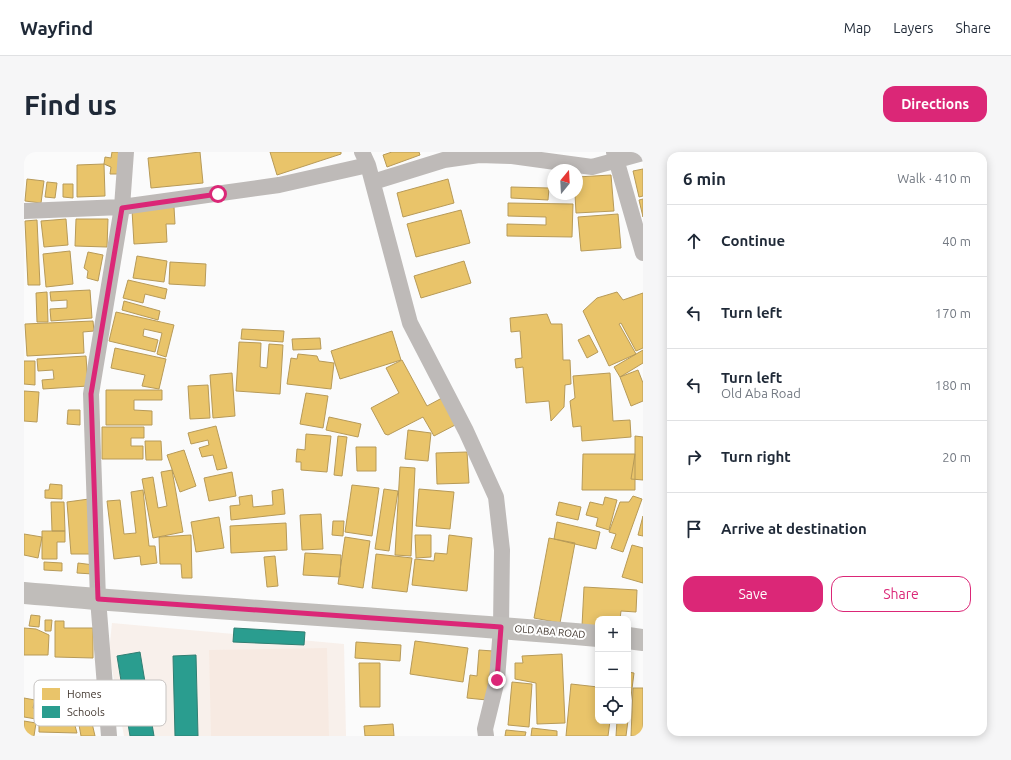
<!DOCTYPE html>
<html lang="en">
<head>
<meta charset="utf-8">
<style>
	:root { --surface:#fff; --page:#f6f6f7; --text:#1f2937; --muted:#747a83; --line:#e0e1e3; --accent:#db2777 }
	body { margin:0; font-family:Ubuntu,sans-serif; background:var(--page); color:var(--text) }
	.controls { position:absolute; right:12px; bottom:12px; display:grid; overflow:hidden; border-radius:8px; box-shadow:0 2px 10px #0003 }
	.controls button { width:36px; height:36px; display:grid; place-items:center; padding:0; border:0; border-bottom:1px solid var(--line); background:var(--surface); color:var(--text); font:20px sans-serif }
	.compass { position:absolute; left:523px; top:12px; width:36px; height:36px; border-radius:50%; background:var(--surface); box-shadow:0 2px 10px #0003; rotate:18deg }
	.stop { position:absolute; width:12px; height:12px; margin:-9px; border:3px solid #db2777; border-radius:50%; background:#fff }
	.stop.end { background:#db2777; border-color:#fff; box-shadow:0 1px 4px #0008 }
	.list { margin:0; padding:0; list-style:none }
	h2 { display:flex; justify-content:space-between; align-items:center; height:52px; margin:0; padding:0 16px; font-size:17px }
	h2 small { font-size:13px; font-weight:400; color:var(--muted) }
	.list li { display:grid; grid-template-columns:26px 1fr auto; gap:12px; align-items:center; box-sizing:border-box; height:72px; padding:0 16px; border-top:1px solid var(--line) }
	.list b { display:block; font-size:15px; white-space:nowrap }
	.list p { margin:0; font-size:13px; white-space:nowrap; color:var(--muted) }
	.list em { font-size:13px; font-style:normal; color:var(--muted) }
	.actions { display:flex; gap:8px; padding:12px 16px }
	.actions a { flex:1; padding:9px 0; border:1px solid var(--accent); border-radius:12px; text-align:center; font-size:14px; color:var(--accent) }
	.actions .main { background:var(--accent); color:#fff }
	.icon { flex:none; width:22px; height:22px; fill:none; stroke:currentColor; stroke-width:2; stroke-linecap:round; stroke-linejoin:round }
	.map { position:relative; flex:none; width:619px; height:584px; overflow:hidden; border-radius:12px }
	header { display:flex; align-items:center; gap:24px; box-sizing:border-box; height:56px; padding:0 20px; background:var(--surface); border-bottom:1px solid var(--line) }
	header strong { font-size:19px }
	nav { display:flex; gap:22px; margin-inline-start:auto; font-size:14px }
	.intro { display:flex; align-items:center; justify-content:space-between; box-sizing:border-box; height:96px; padding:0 24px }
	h1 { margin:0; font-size:28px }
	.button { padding:10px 18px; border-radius:12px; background:var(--accent); color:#fff; font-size:14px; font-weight:700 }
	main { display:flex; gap:24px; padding:0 24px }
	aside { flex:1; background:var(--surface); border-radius:12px; box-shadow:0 2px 10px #0003 }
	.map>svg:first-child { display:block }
	.built { fill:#f8f0eb }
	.green { fill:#f7eae2 }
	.homes { fill:#e9c46a; stroke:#b79a58 }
	.schools { fill:#2a9d8f; stroke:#317e72 }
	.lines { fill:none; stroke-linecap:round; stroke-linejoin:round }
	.minor { stroke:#bebab8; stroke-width:16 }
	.primary { stroke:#c0bdba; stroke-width:22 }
	.route { stroke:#db2777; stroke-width:5 }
	.labels { text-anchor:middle; stroke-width:4; stroke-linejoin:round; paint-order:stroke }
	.street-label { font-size:10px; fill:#42372f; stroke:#fff }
	.key { fill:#fff; stroke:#c6c3c1; stroke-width:1 }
	.key-label { font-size:11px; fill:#42372f }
</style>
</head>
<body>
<header>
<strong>Wayfind</strong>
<nav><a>Map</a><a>Layers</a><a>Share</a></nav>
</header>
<div class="intro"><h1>Find us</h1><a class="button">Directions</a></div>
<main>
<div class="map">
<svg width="619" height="584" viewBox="0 0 619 584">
	<rect width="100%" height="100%" fill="#fbfbfb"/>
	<path class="built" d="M 88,471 L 320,492 L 322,584 L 100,584 L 85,500 Z"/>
	<path class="green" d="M 303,496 L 305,584 L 187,584 L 185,498 Z"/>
	<path class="homes" d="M 88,0 L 96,0 L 95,22 L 86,22 L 87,15 L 80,12 L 81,5 L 87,6 Z
		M 176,0 L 179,31 L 127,36 L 124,6 Z
		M 246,0 L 317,0 L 317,2 L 253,23 Z
		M 368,0 L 395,0 L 396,3 L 363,15 L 359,3 Z
		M 80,12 L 81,44 L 53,45 L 53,13 Z
		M 619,17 L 619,44 L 615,45 L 609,19 Z
		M 587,23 L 590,59 L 552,61 L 551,42 L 553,42 L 553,25 Z
		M 3,27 L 20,29 L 17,51 L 1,49 Z
		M 424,27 L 430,51 L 379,65 L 373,41 Z
		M 23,30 L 33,31 L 31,46 L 21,45 Z
		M 39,32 L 49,32 L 49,46 L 39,45 Z
		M 487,35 L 525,36 L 524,48 L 487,46 Z
		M 619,47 L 619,65 L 615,48 Z
		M 484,51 L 549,52 L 548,85 L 483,84 L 483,72 L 522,73 L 522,65 L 484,64 Z
		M 150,55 L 151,72 L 142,72 L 143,90 L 110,92 L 108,58 Z
		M 437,58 L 446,91 L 392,105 L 383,72 Z
		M 594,62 L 597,96 L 557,99 L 554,65 Z
		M 42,67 L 44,93 L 20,95 L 17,69 Z
		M 52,67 L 84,67 L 83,95 L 51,94 Z
		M 13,68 L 16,133 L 4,133 L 1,69 Z
		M 46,99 L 49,132 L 22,135 L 19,102 Z
		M 64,100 L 79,103 L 74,129 L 63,126 L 64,119 L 60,116 Z
		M 113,104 L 143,109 L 140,130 L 109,126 Z
		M 440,109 L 447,131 L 397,146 L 390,124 Z
		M 146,110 L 182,112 L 181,134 L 145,132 Z
		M 104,128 L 143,137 L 141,147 L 121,142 L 119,151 L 99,146 Z
		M 66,138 L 68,166 L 27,169 L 26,157 L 43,156 L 43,148 L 27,149 L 26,140 Z
		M 23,140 L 24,170 L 13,170 L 12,141 Z
		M 593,140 L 599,148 L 619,141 L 619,196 L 612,199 L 597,171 L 595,172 L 612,202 L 585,214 L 559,159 L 573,146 Z
		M 100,149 L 136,159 L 134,168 L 98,158 Z
		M 92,160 L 150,173 L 142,205 L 133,202 L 138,181 L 120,177 L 119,184 L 134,188 L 131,200 L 85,189 Z
		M 523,162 L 527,172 L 538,172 L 539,208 L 546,208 L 547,232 L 541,233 L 540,255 L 527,269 L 525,249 L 502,251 L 499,215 L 492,216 L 491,207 L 498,206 L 496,179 L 487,180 L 486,166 Z
		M 69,169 L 70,179 L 59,180 L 60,201 L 3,204 L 1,172 Z
		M 218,177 L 260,179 L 259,190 L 217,187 Z
		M 368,179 L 377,208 L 316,227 L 307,199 Z
		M 565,183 L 574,200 L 563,206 L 554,188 Z
		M 296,186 L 297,197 L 269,198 L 268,187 Z
		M 215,190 L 237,191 L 236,215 L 243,216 L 245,192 L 259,193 L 256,242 L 212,239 Z
		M 91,196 L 142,207 L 135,237 L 118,234 L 121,223 L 87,216 Z
		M 619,198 L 619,211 L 596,225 L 590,215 Z
		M 274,202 L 293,204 L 295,209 L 310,211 L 307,237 L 263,232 L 267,206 L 273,207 Z
		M 62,204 L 64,234 L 19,237 L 18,228 L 30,227 L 29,218 L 14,219 L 13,207 Z
		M 378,208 L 403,254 L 418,246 L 433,272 L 410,284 L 399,265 L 364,283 L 361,282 L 347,256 L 375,241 L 362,216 Z
		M 0,209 L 11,209 L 11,233 L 0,232 Z
		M 614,218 L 619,231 L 619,249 L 607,254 L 596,225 Z
		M 208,221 L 211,264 L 189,266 L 186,223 Z
		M 586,221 L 589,269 L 606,268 L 607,285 L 558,289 L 557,274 L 549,275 L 546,249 L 551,246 L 549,224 Z
		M 184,233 L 186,266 L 166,267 L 164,234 Z
		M 82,238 L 138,238 L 138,248 L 110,248 L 110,258 L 128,259 L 128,273 L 82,273 Z
		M 0,239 L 15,240 L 13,270 L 0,269 Z
		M 282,241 L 304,244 L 299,276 L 276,272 Z
		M 44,258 L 56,258 L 56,273 L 43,272 Z
		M 305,265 L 337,272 L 334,285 L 302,278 Z
		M 192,274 L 203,316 L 193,318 L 189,303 L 178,305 L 175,296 L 185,293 L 184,288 L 167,292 L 164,281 Z
		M 78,275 L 120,275 L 120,286 L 107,286 L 107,294 L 119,294 L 119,307 L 78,307 Z
		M 384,278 L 407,281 L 404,309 L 381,307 Z
		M 282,282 L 307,284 L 303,320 L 277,318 L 277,310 L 272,310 L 273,297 L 281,298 Z
		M 314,284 L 323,285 L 318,324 L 310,323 Z
		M 611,284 L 619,285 L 619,328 L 607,327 L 611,302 Z
		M 121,289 L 137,289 L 138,308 L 122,308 Z
		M 332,295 L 352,295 L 352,319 L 333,319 Z
		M 160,298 L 172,334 L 156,340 L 143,303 Z
		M 443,300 L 445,331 L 413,332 L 412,301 Z
		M 559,302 L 611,302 L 611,338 L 558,338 Z
		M 376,315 L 391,316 L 387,404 L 371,403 Z
		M 148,318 L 159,380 L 129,386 L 118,327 L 129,325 L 134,356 L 143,354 L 137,320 Z
		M 208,320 L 212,344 L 185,349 L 180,326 Z
		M 26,332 L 38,333 L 38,347 L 21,346 L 21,338 L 25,338 Z
		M 328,333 L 355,336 L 348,384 L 321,380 Z
		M 259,337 L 261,362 L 207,368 L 206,354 L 216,353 L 215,345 L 228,343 L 229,355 L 249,353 L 248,339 Z
		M 360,337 L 374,339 L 365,399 L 351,397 Z
		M 395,337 L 430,340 L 426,377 L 392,374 Z
		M 119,338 L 125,394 L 131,394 L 133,411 L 117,413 L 116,404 L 90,407 L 83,349 L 96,348 L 100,382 L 112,381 L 107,340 Z
		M 609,344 L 618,347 L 599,400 L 587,396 L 592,382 L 585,380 L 596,350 L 605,350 Z
		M 581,345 L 593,348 L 585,378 L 572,374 L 574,366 L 562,363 L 566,350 L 579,353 Z
		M 65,347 L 69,402 L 47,402 L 43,350 Z
		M 27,350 L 40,350 L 41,379 L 28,379 Z
		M 535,350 L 557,355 L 554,368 L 532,363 Z
		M 297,362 L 299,397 L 278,398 L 276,363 Z
		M 619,364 L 619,384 L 614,383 Z
		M 195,365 L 200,396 L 172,400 L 167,370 Z
		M 309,369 L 320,369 L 319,384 L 308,383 Z
		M 533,370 L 576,380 L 572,397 L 530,387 Z
		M 262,371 L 263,398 L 207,401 L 206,374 Z
		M 18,379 L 41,379 L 41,390 L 33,390 L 33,407 L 18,407 Z
		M 0,382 L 18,385 L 14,406 L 0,403 Z
		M 167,383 L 168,426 L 158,426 L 157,412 L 136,412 L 135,385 Z
		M 391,383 L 407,383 L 407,405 L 392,406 Z
		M 425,383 L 448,386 L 443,439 L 388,433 L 391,407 L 410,409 L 411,401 L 423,402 Z
		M 321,385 L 346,389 L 339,436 L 314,432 Z
		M 525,386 L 551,391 L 536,471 L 510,466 Z
		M 608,393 L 619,396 L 619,431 L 598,425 Z
		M 281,401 L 317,403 L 316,425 L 279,423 Z
		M 352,402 L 388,406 L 383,440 L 348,436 Z
		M 251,404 L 254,434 L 243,435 L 240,405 Z
		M 20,410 L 38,411 L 38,419 L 20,418 Z
		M 54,411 L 70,413 L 69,422 L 53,421 Z
		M 560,435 L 613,438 L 612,460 L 597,459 L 596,467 L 574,467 L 574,475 L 558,474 Z
		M 7,463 L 16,464 L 15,475 L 5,474 Z
		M 21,468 L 28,468 L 27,479 L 21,479 Z
		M 31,469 L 40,469 L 40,476 L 69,476 L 69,506 L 31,505 Z
		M 0,476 L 12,477 L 25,483 L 24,503 L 0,503 Z
		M 391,489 L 444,496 L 439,530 L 386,522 Z
		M 332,490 L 377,493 L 376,509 L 331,506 Z
		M 455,498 L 469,499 L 463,548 L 443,546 L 446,523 L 453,524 Z
		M 538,502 L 541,571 L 513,572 L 512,531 L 491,527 L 491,511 L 499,511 L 498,504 Z
		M 335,511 L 356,511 L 356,555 L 336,555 Z
		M 604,520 L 610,521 L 602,584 L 592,584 L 593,569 L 604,569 Z
		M 488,530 L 508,532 L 505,575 L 484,573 Z
		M 547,532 L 574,535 L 574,569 L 586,569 L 584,584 L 542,584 Z
		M 609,536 L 619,536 L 619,584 L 607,584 Z
		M 0,546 L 11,548 L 9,556 L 13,556 L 12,567 L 0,565 Z
		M 0,569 L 12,571 L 10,584 L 0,584 Z
		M 15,569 L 50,570 L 53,581 L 15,580 Z
		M 68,571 L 71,584 L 57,584 L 55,573 Z
		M 369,572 L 370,584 L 341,584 L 340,574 Z
		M 508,576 L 533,579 L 533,584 L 507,584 Z
		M 482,578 L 502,580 L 501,584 L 481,584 Z"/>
	<path class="schools" d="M 210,476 L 281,480 L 280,493 L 209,490 Z
		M 116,500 L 130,584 L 106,584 L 93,504 Z
		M 172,503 L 174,584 L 151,584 L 149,504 Z"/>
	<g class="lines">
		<path class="minor" d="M 338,0 L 344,13 L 386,171 L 442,279 L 472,345 L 478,398 L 477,475 L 473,528 L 461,577 L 462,584
			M 590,0 L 619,101
			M 349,30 L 420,8 L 455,3 L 488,4 L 568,15 L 619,1
			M 0,59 L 98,55 L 255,33 L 344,13
			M 85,584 L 74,447 L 67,242 L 98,55 L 102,0"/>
		<path class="primary" d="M 0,441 C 191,458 383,467 574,484
			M 604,486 L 619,488"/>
	</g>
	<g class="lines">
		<path class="route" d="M 194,42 L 98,56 L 67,242 L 74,447 L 477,475 L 473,528"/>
	</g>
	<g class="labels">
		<g class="street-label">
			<text transform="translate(526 479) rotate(5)" y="4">OLD ABA ROAD</text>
		</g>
	</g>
	<rect x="10" y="528" width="132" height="46" rx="6" class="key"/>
	<rect x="18" y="536" width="18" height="12" fill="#e9c46a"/>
	<rect x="18" y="554" width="18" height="12" fill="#2a9d8f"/>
	<g class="key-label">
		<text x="43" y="546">Homes</text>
		<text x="43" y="564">Schools</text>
	</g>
</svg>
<div class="controls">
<button>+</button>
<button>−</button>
<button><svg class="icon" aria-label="locate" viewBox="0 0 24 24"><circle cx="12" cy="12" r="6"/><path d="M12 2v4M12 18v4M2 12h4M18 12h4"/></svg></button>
</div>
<svg class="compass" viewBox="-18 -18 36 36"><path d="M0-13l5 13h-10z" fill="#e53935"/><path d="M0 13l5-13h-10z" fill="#747a83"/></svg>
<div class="stop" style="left:194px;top:42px"></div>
<div class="stop end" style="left:473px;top:528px"></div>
</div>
<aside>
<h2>6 min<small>Walk · 410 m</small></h2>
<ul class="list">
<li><svg class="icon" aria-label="ahead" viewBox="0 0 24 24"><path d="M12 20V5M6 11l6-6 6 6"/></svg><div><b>Continue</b></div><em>40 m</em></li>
<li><svg class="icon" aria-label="left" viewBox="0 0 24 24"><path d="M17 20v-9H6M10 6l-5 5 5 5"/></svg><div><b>Turn left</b></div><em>170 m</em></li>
<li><svg class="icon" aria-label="left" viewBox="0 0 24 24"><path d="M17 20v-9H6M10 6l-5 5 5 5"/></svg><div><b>Turn left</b><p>Old Aba Road</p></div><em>180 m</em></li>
<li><svg class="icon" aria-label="right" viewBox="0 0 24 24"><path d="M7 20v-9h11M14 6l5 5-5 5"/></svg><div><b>Turn right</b></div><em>20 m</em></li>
<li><svg class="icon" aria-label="arrive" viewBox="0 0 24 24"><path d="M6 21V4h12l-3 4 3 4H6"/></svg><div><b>Arrive at destination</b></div></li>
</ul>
<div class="actions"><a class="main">Save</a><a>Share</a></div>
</aside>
</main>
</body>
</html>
